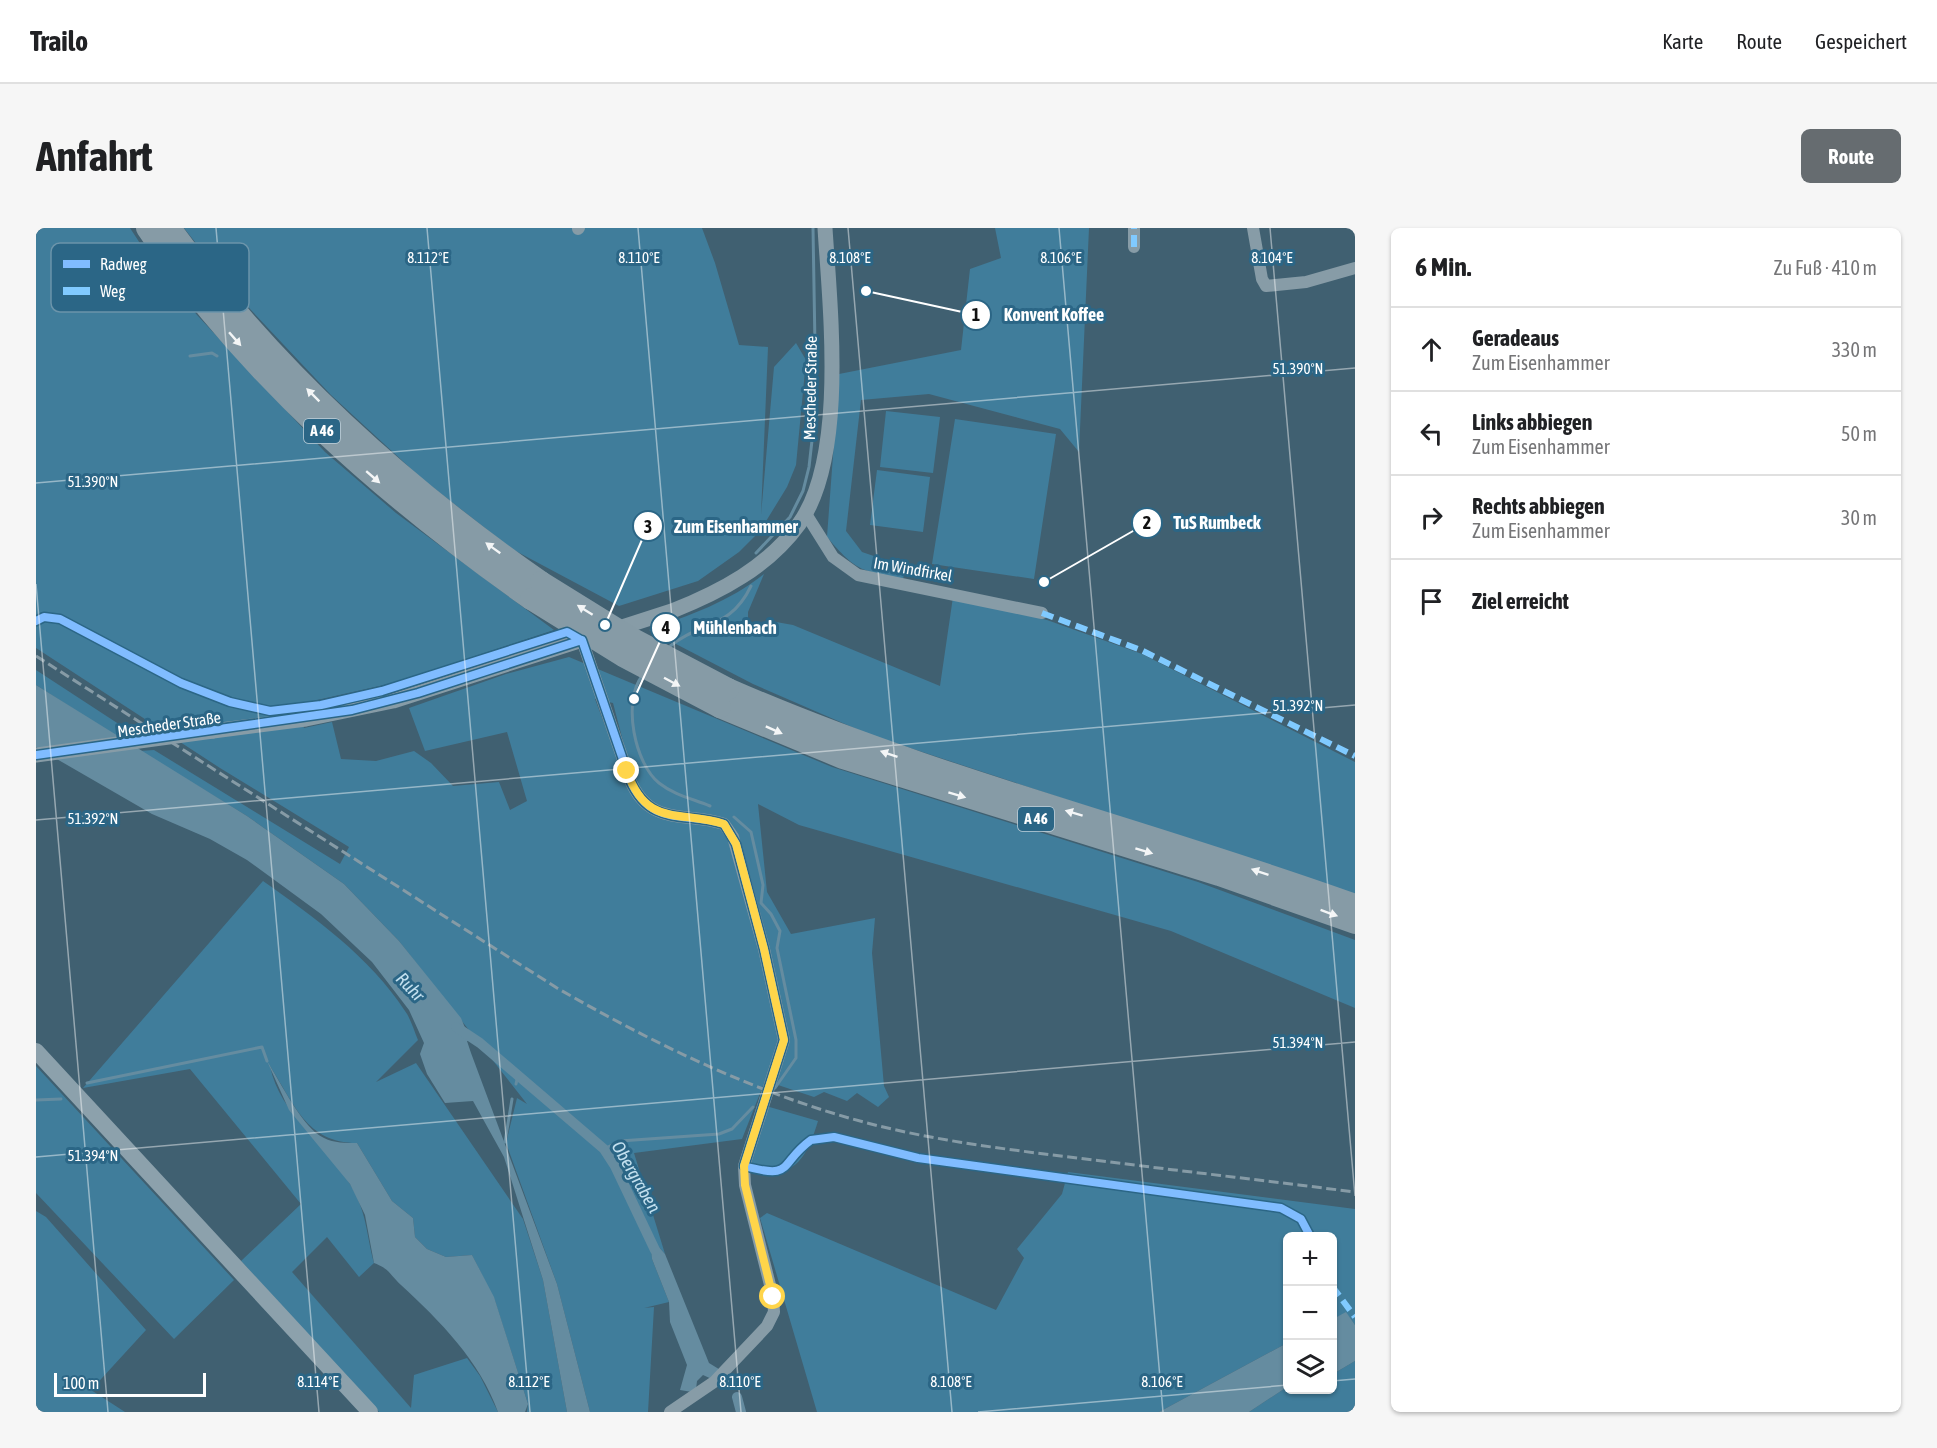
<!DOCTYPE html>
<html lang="de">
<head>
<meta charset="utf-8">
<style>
	:root { --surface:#fff; --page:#f6f6f6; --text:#202124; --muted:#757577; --line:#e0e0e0; --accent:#666c70 }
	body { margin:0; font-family:"Asap Condensed",sans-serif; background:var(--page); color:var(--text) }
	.controls { position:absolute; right:18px; bottom:18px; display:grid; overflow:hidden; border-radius:9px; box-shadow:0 2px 4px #0004 }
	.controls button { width:54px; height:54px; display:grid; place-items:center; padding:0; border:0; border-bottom:2px solid var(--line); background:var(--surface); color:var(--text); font:30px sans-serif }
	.scale { position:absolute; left:18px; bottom:15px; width:152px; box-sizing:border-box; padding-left:6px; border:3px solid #fff; border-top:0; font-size:16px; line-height:21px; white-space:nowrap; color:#fff; -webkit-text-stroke:4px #2b6686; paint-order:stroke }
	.stop { position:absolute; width:18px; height:18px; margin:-14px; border:4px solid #ffd54a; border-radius:50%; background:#fff }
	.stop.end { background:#ffd54a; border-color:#fff; box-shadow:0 2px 6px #0008 }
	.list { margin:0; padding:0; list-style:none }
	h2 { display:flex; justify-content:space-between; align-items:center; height:78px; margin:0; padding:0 24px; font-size:26px }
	h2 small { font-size:20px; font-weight:400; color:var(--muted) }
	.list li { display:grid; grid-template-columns:39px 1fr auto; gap:18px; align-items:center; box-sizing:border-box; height:84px; padding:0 24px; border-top:2px solid var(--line) }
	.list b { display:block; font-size:22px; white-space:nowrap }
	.list p { margin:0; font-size:20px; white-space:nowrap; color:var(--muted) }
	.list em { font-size:20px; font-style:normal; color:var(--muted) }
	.icon { flex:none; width:33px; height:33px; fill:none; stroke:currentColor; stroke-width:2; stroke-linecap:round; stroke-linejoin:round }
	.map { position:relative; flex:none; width:1319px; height:1184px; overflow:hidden; border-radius:9px }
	header { display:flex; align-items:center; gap:36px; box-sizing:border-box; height:84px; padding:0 30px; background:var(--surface); border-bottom:2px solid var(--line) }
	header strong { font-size:28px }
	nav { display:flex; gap:33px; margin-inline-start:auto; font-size:21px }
	.intro { display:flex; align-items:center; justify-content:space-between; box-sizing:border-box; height:144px; padding:0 36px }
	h1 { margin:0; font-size:42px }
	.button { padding:15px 27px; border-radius:9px; background:var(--accent); color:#fff; font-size:21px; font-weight:700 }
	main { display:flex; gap:36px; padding:0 36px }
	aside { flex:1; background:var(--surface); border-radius:9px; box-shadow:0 2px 4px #0004 }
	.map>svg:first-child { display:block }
	.green { fill:#407d9b; fill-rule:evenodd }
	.water { fill:#658ca0 }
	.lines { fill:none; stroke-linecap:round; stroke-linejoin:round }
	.stream { stroke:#658ca0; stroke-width:3 }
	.canal { stroke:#658ca0; stroke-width:10 }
	.minor { stroke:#879ca7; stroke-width:12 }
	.tertiary { stroke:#879ca7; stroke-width:15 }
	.secondary { stroke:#8ca1ac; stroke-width:16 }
	.motorway { stroke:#869ba6; stroke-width:22 }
	.rail { stroke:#869ba6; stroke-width:3; stroke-dasharray:10 4.5; stroke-linecap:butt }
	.tertiary-bridge { stroke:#879ca7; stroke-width:15 }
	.motorway-bridge { stroke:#869ba6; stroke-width:22 }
	.quiet { stroke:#80caff; stroke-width:6; stroke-dasharray:12 6; stroke-linecap:butt }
	.cycleway-casing { stroke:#2b6686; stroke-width:11 }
	.cycleway { stroke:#80bcff; stroke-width:8 }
	.oneway { fill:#f3f5f6 }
	.route { stroke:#ffd54a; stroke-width:8 }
	.ticks { fill:none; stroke:#fff; stroke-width:1.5; stroke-opacity:0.45 }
	.labels { text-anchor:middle; stroke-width:6; stroke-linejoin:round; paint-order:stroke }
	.shield { fill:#2b6686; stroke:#bfd1db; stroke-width:1.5 }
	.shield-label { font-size:15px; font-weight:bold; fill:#fff }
	.street-label { font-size:16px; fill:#fff; stroke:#2b6686 }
	.water-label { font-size:18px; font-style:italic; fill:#c3e0ef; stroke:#2b6686 }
	.key { fill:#2b6686; stroke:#6b94aa; stroke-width:1.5 }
	.key-label { font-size:16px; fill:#fff }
	.ticks-label { font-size:15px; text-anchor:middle; fill:#fff; stroke:#2b6686; stroke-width:6; stroke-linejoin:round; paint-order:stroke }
	.leader { fill:none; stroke:#fff; stroke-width:2 }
	.callout-dot { fill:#fff; stroke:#2b6686; stroke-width:2 }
	.mark-label { font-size:18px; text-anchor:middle; font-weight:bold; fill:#111 }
	.callout-label { font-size:18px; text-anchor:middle; font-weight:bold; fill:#fff; stroke:#2b6686; stroke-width:6; stroke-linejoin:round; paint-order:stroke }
</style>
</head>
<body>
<header>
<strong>Trailo</strong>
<nav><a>Karte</a><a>Route</a><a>Gespeichert</a></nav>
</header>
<div class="intro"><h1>Anfahrt</h1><a class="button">Route</a></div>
<main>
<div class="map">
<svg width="1319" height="1184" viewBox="0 0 1319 1184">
	<rect width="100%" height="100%" fill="#406071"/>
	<path class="green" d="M 0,0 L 94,0 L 111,26 L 161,87 L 289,224 L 360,285 L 518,402 L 361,454 L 259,477 L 268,500 L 296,494 L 305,531 L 340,533 L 378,523 L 395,535 L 417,558 L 463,554 L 474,582 L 491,573 L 471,504 L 389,523 L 373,480 L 470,446 L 533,429 L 796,539 L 1162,654 L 1319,712 L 1319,780 L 1135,703 L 763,597 L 722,576 L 731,664 L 755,706 L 839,690 L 836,725 L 848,858 L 853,869 L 842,879 L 821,865 L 811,873 L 788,864 L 778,869 L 739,856 L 744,810 L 740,825 L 706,911 L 598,925 L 629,1026 L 615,1010 L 616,1031 L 633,1074 L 608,1080 L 618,1079 L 612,1184 L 554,1184 L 521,1056 L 470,915 L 481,870 L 491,876 L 363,713 L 308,656 L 211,588 L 104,523 L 118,522 L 304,636 L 313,619 L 184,540 L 0,420 ZM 559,471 L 577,475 L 593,536 L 583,534 Z
		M 148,0 L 666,0 L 679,35 L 703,117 L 732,119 L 725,287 L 738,139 L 760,115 L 770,132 L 760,237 L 751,259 L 724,303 L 703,324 L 662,353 L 583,378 L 476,321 L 385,250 L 295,167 L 200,66 Z
		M 959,0 L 1053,0 L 1043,224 L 1024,201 L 893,166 L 825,172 L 810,303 L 826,324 L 870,339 L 867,351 C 824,342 821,344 791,309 L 803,146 L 925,122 L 934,41 L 965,30 Z
		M 850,183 L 904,189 L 897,245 L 844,239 Z
		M 919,191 L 1020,206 L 998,351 L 896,336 Z
		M 841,242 L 894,249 L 887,304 L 834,297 Z
		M 728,346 L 712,384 L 712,397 L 740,394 L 757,397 L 904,458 L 917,369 L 1011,392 L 1106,426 L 1319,534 L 1319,667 L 832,506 L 717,456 L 613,402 C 654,387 693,374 728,346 Z
		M 0,442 L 98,506 L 80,508 L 0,457 Z
		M 227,653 C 278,689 334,729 369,783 C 375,791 378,803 382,812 L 340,854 L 380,835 L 487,991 L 507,1052 L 531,1184 L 491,1184 L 492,1176 L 459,1073 L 436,1027 L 410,1029 L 391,1021 L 379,1009 L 377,990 L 356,973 L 321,915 C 270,915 258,875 234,838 C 244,887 289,914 314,956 C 331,984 330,1005 338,1035 L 323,1049 L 291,1009 L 256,1044 L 375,1180 L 378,1147 L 431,1130 L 444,1148 L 462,1184 L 343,1184 L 205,1033 L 265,976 L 154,841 L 47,860 Z
		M 0,838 L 198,1052 L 138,1111 L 0,965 Z
		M 730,878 L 782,893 C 770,933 756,954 712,940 Z
		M 1032,944 L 1319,981 L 1319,1097 L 1310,1085 L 1297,1091 L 1296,1008 L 1252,1008 L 1251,1115 L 1123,1184 L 781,1184 L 724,990 L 731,985 L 960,1082 L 988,1030 L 981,1021 L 1026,966 Z
		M 0,983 L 10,989 L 110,1102 L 55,1162 L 89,1184 L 0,1184 Z
		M 1319,1133 L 1319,1184 L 1213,1184 L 1251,1159 L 1252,1162 L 1296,1162 L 1297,1146 Z"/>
	<path class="water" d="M 0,457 L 211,588 L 308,656 L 363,713 L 425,790 L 434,812 L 431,813 L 435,825 L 521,1056 L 554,1184 L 531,1184 L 507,1052 L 468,929 L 437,873 L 409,875 L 391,846 L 384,826 L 388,815 L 373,782 L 336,734 L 285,686 L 211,632 L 174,611 L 116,586 L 0,519 Z
		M 231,833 C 244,853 267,901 288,910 C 298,915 310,915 321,915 L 356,973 L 377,990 L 379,1009 L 391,1021 L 410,1029 L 436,1027 L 458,1069 L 492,1176 L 489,1184 L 462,1184 C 444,1133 404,1093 365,1057 C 354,1047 354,1041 338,1035 L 329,987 L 314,956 L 253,882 Z
		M 614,1009 L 629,1026 L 673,1135 L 699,1151 L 691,1158 L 667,1147 L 661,1153 L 660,1161 L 656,1164 L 644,1162 L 651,1137 L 634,1094 L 633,1074 L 616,1031 Z
		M 1310,1084 L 1319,1097 L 1319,1133 L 1297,1146 L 1297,1091 Z
		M 1251,1115 L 1251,1159 L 1213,1184 L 1123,1184 Z"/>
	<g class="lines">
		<path class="stream" d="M 154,128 L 176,125 L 181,128
			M 720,325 L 754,289 L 767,263 L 773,239 L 780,177 L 777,0
			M 633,419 C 664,393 694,402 715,358
			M 606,448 C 586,474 599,536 623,555 C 638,567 657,571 674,578
			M 698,589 L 715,604 L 727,657 L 725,675 L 735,686 L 744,703 L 741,720 L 760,812 L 760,830 L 739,860
			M 51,855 L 226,819 L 231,833
			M 480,856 L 482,847
			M 0,872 L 25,871
			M 469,914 L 476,871
			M 568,921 L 584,913 L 683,906 L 696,901 L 717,879"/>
		<path class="canal" d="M 420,799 L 444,815 L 568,921 L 579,938 L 619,1022
			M 701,1169 L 705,1184"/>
		<path class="minor" d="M 1217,0 L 1226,51 L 1230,58 L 1270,54 L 1319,40
			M 542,1 L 543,0
			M 1098,19 L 1098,0
			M 770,286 L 797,329 L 822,347 L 1006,385
			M 546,412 L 594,552 C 615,600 649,583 688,596 L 697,609 L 728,721 L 748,812 L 708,938 L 709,957 L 737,1069 L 738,1084 L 731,1098 L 678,1154 L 634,1184"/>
		<path class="tertiary" d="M 177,503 L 270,491 L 357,473 L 636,383 C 684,364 732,339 763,296 C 811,229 794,81 789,0"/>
		<path class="secondary" d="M 0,823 L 334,1184"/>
		<path class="motorway" d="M 111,0 C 212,148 349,268 495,371
			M 134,0 C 236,140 364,256 505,354
			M 692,461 C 895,550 1111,602 1319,677
			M 684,479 L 807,530 L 1183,647 L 1319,695"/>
		<path class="rail" d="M 0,428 L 521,760 C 615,814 709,860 813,890 C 893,913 976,922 1058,932 C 1145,943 1232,953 1319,964"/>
		<path class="tertiary-bridge" d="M 0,527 L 177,503"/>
		<path class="motorway-bridge" d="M 505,354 L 597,411 L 692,461
			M 495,371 L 587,428 L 684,479"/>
		<path class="quiet" d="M 1098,19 L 1098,0
			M 1006,385 L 1105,422 L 1319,528
			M 1296,1058 L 1319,1089"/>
		<g class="cycleway-casing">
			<path id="cycleway" d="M 0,393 L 8,389 L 24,391 L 145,455 L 194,474 L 234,483 L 285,477 L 346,463 L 531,404 L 545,412
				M 0,527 L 316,482 L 382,465 L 546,412 L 594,552 C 615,600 649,583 688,596 L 700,616 L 728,721 L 748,812 L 708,938 C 759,952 742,936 775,912 L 798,909 L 882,930 L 1245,980 L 1265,991 L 1274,1008"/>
		</g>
		<use href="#cycleway" class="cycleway"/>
	</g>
	<defs><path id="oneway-solid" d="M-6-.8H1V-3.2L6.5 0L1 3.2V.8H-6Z" transform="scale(1.5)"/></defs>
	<g class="oneway">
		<use href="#oneway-solid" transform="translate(199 111) rotate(49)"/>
		<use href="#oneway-solid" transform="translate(277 167) rotate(-135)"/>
		<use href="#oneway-solid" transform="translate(337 249) rotate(41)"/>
		<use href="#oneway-solid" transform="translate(457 320) rotate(-144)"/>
		<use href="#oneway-solid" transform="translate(549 382) rotate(-148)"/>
		<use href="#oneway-solid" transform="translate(636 454) rotate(28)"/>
		<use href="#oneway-solid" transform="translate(738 502) rotate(24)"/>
		<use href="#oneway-solid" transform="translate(853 526) rotate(-161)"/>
		<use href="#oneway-solid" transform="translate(921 567) rotate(17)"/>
		<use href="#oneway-solid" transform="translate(1038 585) rotate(-163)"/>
		<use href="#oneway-solid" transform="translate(1108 623) rotate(17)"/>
		<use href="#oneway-solid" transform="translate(1224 644) rotate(-161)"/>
		<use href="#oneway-solid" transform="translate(1293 685) rotate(20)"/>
	</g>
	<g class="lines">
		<path class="route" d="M 591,543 C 610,600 644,582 688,596 L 700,616 L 728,721 L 748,812 L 708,938 L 709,957 L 737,1069"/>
	</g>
	<path class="ticks" d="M 180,0 L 283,1184M 391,0 L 494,1184M 602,0 L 705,1184M 812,0 L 916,1184M 1023,0 L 1127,1184M 1234,0 L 1319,968M 0,255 L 1319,140M 0,356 L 72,1184M 0,592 L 1319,477M 0,929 L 1319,814M 1296,1153 L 1319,1151M 942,1184 L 1252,1157"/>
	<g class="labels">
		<g class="shield">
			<rect x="268" y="191" width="36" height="24" rx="4.5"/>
			<rect x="982" y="579" width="36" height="24" rx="4.5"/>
		</g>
		<g class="shield-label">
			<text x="286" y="208">A 46</text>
			<text x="1000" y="596">A 46</text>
		</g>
		<g class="street-label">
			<text transform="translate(774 160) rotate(-89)" y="6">Mescheder Straße</text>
			<text transform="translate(877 341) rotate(10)" y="6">Im Windfirkel</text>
			<text transform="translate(133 496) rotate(-8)" y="6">Mescheder Straße</text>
		</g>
		<g class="water-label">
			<text transform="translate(374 759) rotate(46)" y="6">Ruhr</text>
			<text transform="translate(600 949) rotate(60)" y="6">Obergraben</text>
		</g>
	</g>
	<rect x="15" y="15" width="198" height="69" rx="9" class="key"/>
	<rect x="27" y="32" width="27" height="8" fill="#80bcff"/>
	<rect x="27" y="59" width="27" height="8" fill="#80caff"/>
	<g class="key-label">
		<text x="64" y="42">Radweg</text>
		<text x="64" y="69">Weg</text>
	</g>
	<g class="ticks-label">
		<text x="392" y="35">8.112°E</text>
		<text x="603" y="35">8.110°E</text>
		<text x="814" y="35">8.108°E</text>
		<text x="1025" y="35">8.106°E</text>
		<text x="1236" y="35">8.104°E</text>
		<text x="1262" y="146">51.390°N</text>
		<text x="57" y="259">51.390°N</text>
		<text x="1262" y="483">51.392°N</text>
		<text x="57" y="596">51.392°N</text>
		<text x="1262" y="820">51.394°N</text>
		<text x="57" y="933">51.394°N</text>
		<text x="282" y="1159">8.114°E</text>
		<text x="493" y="1159">8.112°E</text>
		<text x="704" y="1159">8.110°E</text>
		<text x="915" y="1159">8.108°E</text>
		<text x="1126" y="1159">8.106°E</text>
	</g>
	<path class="leader" d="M830 63L940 87M1008 354L1111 295M569 397L612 298M598 471L630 400"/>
	<g class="callout-dot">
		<circle cx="830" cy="63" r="6"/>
		<circle cx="1008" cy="354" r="6"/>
		<circle cx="569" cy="397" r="6"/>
		<circle cx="598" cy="471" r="6"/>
		<circle cx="940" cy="87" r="15"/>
		<circle cx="1111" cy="295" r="15"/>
		<circle cx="612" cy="298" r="15"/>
		<circle cx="630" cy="400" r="15"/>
	</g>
	<g class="mark-label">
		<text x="940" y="93">1</text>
		<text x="1111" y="301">2</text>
		<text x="612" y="305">3</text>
		<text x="630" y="406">4</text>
	</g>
	<g class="callout-label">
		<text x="1018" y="93">Konvent Koffee</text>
		<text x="1181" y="301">TuS Rumbeck</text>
		<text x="700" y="305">Zum Eisenhammer</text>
		<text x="699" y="406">Mühlenbach</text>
	</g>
</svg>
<div class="controls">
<button>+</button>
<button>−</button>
<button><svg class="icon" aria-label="layers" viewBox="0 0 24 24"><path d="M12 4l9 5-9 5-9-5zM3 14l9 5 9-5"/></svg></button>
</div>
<div class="scale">100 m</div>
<div class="stop" style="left:737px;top:1069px"></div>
<div class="stop end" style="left:591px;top:543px"></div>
</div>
<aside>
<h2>6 Min.<small>Zu Fuß · 410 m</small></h2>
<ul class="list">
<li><svg class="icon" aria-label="ahead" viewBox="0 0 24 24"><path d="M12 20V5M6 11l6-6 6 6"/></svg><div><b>Geradeaus</b><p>Zum Eisenhammer</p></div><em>330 m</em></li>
<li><svg class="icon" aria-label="left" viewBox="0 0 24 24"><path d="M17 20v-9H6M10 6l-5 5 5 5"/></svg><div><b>Links abbiegen</b><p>Zum Eisenhammer</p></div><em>50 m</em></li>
<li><svg class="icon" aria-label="right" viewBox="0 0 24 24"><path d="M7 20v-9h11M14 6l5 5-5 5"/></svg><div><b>Rechts abbiegen</b><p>Zum Eisenhammer</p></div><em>30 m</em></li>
<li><svg class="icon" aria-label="arrive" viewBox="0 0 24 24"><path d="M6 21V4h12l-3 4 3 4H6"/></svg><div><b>Ziel erreicht</b></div></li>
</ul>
</aside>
</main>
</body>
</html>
